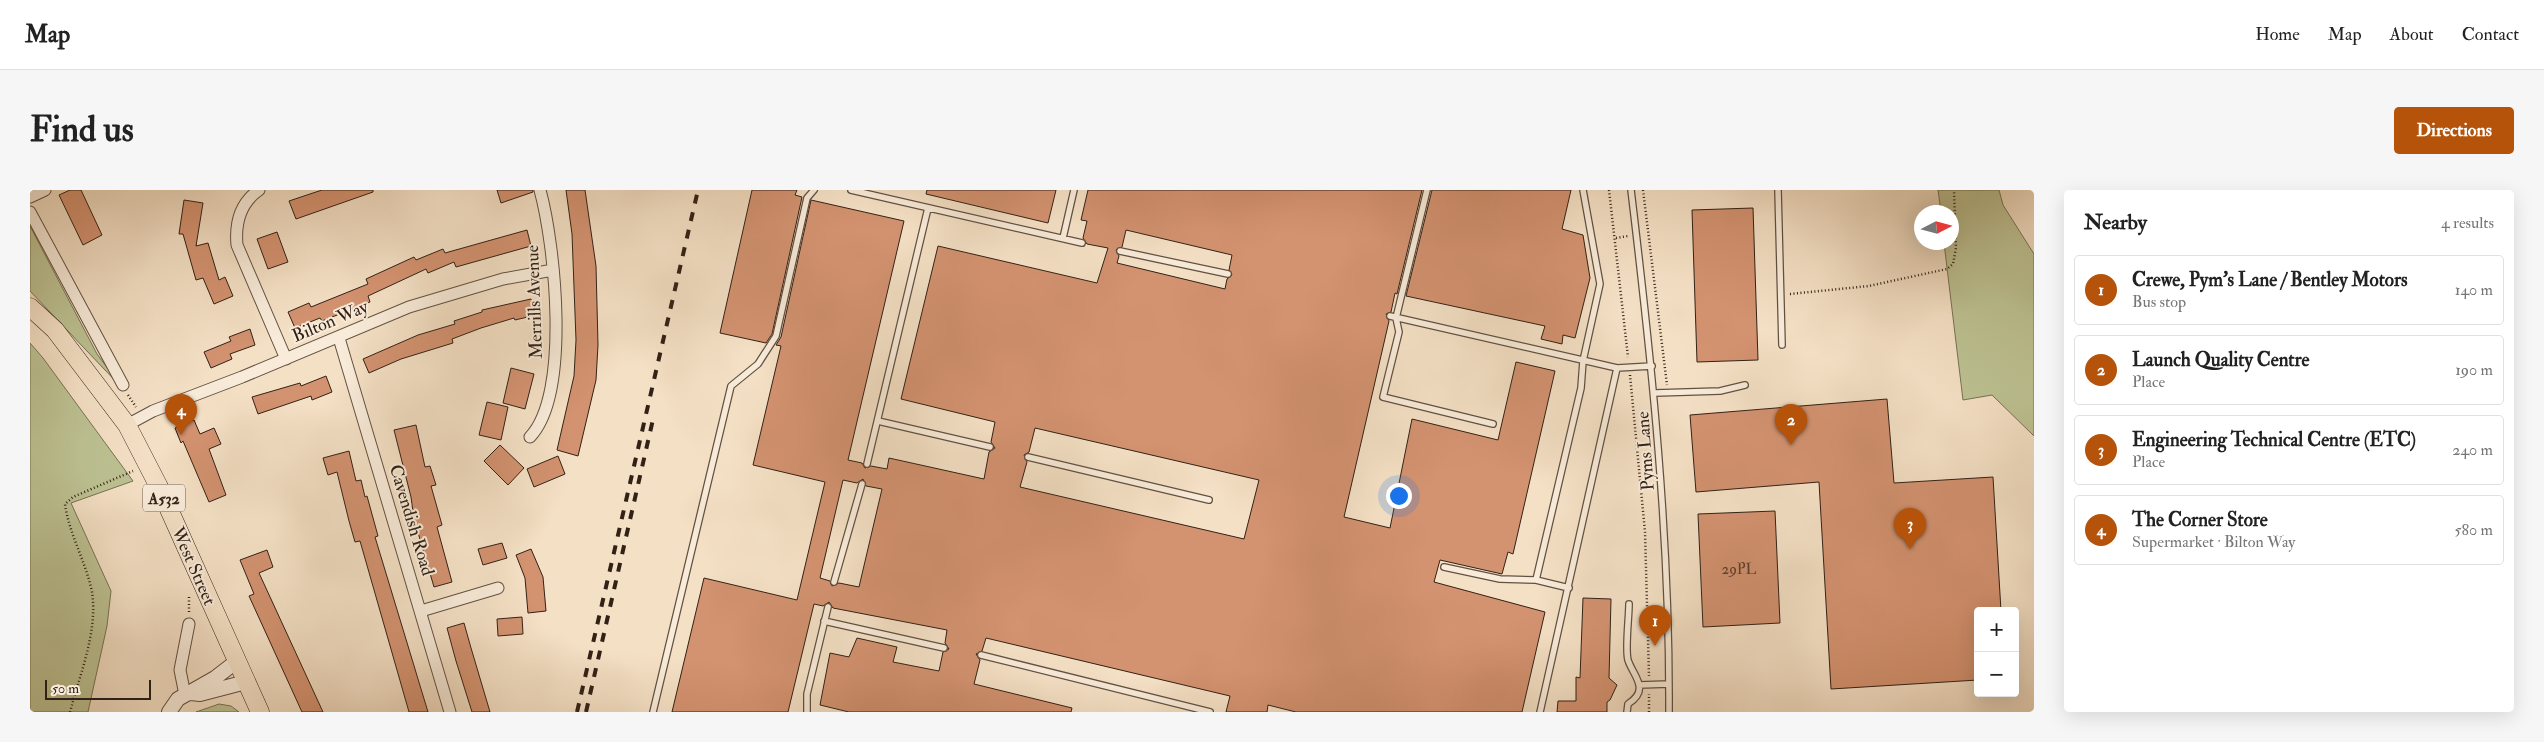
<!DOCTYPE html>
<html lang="en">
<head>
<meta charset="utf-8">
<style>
	:root { --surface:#fff; --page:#f6f6f6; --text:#222; --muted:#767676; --line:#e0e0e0; --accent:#b45309 }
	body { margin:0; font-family:"IM FELL Double Pica",serif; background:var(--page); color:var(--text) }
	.controls { position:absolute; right:15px; bottom:15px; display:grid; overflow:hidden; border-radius:5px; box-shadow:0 5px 20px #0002 }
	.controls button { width:45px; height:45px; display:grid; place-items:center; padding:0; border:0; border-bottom:1px solid var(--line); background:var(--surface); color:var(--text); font:25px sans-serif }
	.compass { position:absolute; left:1884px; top:15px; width:45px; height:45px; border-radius:50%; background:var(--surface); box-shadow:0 5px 20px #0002; rotate:84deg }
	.scale { position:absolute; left:15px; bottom:12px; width:106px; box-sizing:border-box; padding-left:5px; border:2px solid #322116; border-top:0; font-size:14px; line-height:18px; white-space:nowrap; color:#322116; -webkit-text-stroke:4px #f8ebd9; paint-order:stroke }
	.you { position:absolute; left:1368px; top:305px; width:18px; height:18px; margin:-12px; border:4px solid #fff; border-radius:50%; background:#1a73e8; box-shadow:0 0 0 8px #1a73e833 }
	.badge { display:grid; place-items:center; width:32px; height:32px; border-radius:50%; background:var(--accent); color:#fff; font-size:16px; font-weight:700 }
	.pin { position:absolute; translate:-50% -41px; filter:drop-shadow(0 1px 2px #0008) }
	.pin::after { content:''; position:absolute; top:26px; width:18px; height:15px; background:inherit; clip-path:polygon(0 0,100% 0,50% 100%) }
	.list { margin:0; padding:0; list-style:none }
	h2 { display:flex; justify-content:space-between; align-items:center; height:65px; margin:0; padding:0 20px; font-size:21px }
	h2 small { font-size:16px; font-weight:400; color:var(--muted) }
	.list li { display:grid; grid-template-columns:32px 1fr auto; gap:15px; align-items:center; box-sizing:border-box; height:70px; margin:0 10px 10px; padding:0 10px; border:1px solid var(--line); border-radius:5px }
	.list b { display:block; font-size:19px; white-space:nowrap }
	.list p { margin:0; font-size:16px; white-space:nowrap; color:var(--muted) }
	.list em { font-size:16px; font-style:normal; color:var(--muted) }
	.map { position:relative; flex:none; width:2004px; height:522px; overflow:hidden; border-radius:5px }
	header { display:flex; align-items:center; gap:30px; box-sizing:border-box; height:70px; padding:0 25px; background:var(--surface); border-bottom:1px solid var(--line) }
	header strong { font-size:24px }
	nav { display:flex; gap:28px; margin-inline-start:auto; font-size:18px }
	.intro { display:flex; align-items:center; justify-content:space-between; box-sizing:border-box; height:120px; padding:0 30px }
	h1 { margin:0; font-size:35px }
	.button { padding:12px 22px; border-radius:5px; background:var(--accent); color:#fff; font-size:18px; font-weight:700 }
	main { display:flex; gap:30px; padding:0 30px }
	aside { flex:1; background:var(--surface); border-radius:5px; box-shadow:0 5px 20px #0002 }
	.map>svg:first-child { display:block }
	.green { fill:#bdc293; stroke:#787254 }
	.building { fill:#d39270; stroke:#322116; fill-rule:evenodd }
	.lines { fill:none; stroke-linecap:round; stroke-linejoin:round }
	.service-casing { stroke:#625142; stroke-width:8 }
	.minor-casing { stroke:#625142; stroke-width:13 }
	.tertiary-casing { stroke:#625142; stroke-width:16 }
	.primary-casing { stroke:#322116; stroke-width:19 }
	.path { stroke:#322116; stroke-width:2.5; stroke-dasharray:1 2.5; stroke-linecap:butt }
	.service { stroke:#f8ebd9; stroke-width:5.5 }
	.minor { stroke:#f8ebd9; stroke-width:11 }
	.tertiary { stroke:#f8ebd9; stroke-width:14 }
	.primary { stroke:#f4e0c5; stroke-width:18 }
	.rail { stroke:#322116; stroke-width:4; stroke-dasharray:9 9; stroke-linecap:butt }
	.labels { text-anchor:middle; stroke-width:4; stroke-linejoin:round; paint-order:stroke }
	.number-label { font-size:15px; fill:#5a3d2c }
	.shield { fill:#f8ebd9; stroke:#6d5e50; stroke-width:1 }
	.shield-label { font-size:16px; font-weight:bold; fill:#322116 }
	.street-label { font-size:18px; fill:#322116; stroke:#f8ebd9 }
</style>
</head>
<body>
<header>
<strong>Map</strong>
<nav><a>Home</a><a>Map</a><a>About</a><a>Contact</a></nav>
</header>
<div class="intro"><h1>Find us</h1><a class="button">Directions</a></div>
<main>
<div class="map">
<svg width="2004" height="522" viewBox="0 0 2004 522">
	<rect width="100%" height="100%" fill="#f4e0c5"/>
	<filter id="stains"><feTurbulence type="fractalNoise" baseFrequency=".004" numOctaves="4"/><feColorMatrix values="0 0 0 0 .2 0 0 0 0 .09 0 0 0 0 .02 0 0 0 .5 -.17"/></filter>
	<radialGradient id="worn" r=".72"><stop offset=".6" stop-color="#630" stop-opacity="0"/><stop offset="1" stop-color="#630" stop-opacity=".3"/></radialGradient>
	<path class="green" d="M 1908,0 L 1969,0 L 1973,15 L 2004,64 L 2004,246 L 1962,205 L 1933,210 L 1914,53 L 1922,52 L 1922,22 L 1911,22 Z
		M 0,36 L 67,164 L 93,199 L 0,101 Z
		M 0,153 L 13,168 L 103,291 L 41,313 L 81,401 L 77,436 L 58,522 L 0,522 Z
		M 189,514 L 201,516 L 209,522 L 166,522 Z"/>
	<path class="building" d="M 40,0 L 51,0 L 72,45 L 53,55 L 29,5 Z
		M 292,0 L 343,0 L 343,2 L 266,29 L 259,11 Z
		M 467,0 L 503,0 L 503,2 L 471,13 Z
		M 536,0 L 555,0 L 566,76 L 568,155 L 566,190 L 548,266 L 527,260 L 544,186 L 546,150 L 542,44 Z
		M 722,0 L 767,0 L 765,5 L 772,7 L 742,144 L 736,153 L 690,143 Z
		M 897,0 L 1026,0 L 1018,33 L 896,4 Z
		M 1058,0 L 1392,0 L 1367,104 L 1365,103 L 1361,122 L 1356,124 L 1359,131 L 1314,327 L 1360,338 L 1382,229 L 1468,250 L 1486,172 L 1525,181 L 1483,364 L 1478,362 L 1472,384 L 1410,370 L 1404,392 L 1515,422 L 1492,522 L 1266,522 L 1238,515 L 1237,522 L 1196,522 L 1200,506 L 956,448 L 952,461 L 946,464 L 950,470 L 944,494 L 1042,518 L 1041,522 L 819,522 L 790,515 L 800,463 L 819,467 L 827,448 L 867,457 L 863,472 L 909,481 L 913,462 L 919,459 L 915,453 L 917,440 L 803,418 L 799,412 L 793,416 L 784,414 L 758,522 L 642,522 L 674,388 L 767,410 L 795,292 L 723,275 L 751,156 L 746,155 L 751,147 L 781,10 L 874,31 L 818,270 L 832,273 L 835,278 L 841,276 L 857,279 L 859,268 L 954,289 L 959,262 L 965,258 L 961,252 L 965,232 L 871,209 L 908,56 L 1067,93 L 1078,58 L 1057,54 L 1053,48 L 1057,31 L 1051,30 ZM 1096,40 L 1202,65 L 1199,80 L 1202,85 L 1197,89 L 1195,99 L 1087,73 L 1089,66 L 1086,60 L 1092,57 ZM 1005,238 L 1229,290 L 1214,349 L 990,297 L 997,272 L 994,265 L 999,262 ZM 833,289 L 836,296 L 852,299 L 829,397 L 809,393 L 802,396 L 800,391 L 790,388 L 813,290 L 827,293 Z
		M 1402,0 L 1541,0 L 1532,39 L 1553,45 L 1560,88 L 1545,148 L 1533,145 L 1532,154 L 1511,149 L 1515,136 L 1376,106 Z
		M 154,10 L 173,13 L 166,56 L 178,53 L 189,90 L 195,87 L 203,106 L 184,114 L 173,88 L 166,90 L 153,44 L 149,44 Z
		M 1723,18 L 1728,170 L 1667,172 L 1662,20 Z
		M 497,40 L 501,56 L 426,77 L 424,72 L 398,83 L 396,79 L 338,106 L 340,112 L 292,131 L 290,128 L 265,138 L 258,122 L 279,113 L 281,117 L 338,94 L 336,89 L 384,67 L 386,70 L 413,59 L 415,63 Z
		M 247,42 L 258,72 L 238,79 L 227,49 Z
		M 501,109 L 506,125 L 485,130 L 484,128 L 451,138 L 422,149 L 423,153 L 371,169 L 339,183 L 333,169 L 388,145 L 425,134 L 424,131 L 452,122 L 452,120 Z
		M 220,139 L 225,155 L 200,164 L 202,169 L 181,178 L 174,162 L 201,151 L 199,147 Z
		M 481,178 L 504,184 L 495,219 L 473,213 Z
		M 296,186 L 302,202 L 282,210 L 281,206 L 228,224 L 222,207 L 270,193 L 271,196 Z
		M 1857,209 L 1864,293 L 1963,287 L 1971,421 L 1948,421 L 1948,490 L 1801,499 L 1789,292 L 1666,302 L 1660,225 Z
		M 457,212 L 478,217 L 471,250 L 449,245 Z
		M 164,230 L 170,244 L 184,238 L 191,254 L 179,259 L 196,305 L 179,312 L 153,251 L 151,253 L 145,238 Z
		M 386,235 L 395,277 L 400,276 L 406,295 L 401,296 L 412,335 L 407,337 L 422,392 L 404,397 L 384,329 L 381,307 L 364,240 Z
		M 470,255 L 494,278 L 478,295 L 454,271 Z
		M 319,261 L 326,291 L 331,290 L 335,307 L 337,306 L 348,346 L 345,347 L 398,522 L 379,522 L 330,351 L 325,352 L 319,331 L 307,282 L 298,285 L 293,268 Z
		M 528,266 L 535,284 L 504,297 L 497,279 Z
		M 1745,321 L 1750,433 L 1673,437 L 1668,324 Z
		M 472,353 L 477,368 L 453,375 L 448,359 Z
		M 501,359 L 513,387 L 516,421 L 498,423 L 495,388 L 486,365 Z
		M 237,360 L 243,377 L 229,383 L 293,522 L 272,522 L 219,406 L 224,404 L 210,370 Z
		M 1553,408 L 1581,409 L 1579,488 L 1587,495 L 1580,510 L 1577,512 L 1577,522 L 1527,522 L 1528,511 L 1546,511 L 1546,487 L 1550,488 Z
		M 492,427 L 493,444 L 468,446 L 467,429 Z
		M 434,433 L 441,458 L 460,522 L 442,522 L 426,471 L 417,438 Z"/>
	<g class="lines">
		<g class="service-casing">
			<path id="service" d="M 821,0 L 1052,53
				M 1397,0 L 1366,128 L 1369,142 L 1353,207 L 1463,234
				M 1601,0 C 1622,174 1640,346 1639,522
				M 1748,0 L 1752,155
				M 1033,48 L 1044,0
				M 1090,61 L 1198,84
				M 1360,126 L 1587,178 L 1622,176
				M 1625,203 L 1690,201 L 1715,195
				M 848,231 L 960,257
				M 998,267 L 1179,310
				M 837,274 L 898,18
				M 1414,377 L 1470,389 L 1506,390 L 1539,398
				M 1506,390 L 1551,198 L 1553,171 L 1570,94 L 1553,0
				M 804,392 L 832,294
				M 794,431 L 914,458
				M 951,465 L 1180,522
				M 1609,495 L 1639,494
				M 623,522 L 701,196 L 728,174 L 746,146 L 777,8 L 784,0
				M 777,522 L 777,504 L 798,417
				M 1510,522 L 1587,178
				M 1597,522 L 1598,514 C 1621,499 1603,486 1598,470 C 1595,459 1599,427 1599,414"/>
		</g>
		<g class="minor-casing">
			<path id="minor" d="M 229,0 C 210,13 205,33 207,55 L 256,169
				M 0,7 L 15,0
				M 0,22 L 93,195
				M 309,148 L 420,522
				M 97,235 L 123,221 L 212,187 L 379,117 L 473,89 L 523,80
				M 500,247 C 541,204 525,55 510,0
				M 391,421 L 468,398
				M 155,505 L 150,480 L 159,434"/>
		</g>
		<g class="tertiary-casing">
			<path id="tertiary" d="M 161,503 L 170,504 L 216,492
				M 139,522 L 148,509 L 185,488 L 207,471"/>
		</g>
		<g class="primary-casing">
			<path id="primary" d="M 0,117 L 25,140 L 97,235 L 129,297 L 230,522"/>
		</g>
		<path class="path" d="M 1579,0 L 1598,167
			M 1613,0 L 1637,195
			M 1586,48 L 1598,46
			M 1760,104 L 1839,96 L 1917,79 L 1923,74 L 1926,58 L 1924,0
			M 1600,185 L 1615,342 L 1619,486
			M 98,205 L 106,217
			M 159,422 L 159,405
			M 40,522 C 50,484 68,441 62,402 C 56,372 39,344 35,314 L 43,307 L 103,281
			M 1619,522 L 1619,504"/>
		<use href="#service" class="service"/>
		<use href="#minor" class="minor"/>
		<use href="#tertiary" class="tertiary"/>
		<use href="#primary" class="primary"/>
		<path class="rail" d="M 547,522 L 668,0
			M 556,522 L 624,225"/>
	</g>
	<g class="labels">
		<g class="number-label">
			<text x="1709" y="384">29PL</text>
		</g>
		<rect class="shield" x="113" y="294.5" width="42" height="27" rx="4"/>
		<g class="shield-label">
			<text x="134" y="314">A532</text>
		</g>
		<g class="street-label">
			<text transform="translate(504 112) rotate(-92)" y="6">Merrills Avenue</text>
			<text transform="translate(300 131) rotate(-23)" y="6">Bilton Way</text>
			<text transform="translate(1615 261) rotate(-94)" y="6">Pyms Lane</text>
			<text transform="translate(382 330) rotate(73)" y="6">Cavendish Road</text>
			<text transform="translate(164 376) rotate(66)" y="6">West Street</text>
		</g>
	</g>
	<rect width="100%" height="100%" filter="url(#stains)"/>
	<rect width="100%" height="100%" fill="url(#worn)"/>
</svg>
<div class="controls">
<button>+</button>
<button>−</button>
</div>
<svg class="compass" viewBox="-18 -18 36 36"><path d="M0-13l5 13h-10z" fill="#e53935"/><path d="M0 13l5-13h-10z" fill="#767676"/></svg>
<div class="scale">50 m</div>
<div class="you"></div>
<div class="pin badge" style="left:1625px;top:456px">1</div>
<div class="pin badge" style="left:1761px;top:255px">2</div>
<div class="pin badge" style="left:1880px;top:359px">3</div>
<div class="pin badge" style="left:151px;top:245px">4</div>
</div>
<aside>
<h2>Nearby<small>4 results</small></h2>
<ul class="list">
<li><span class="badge">1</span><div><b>Crewe, Pym's Lane / Bentley Motors</b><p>Bus stop</p></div><em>140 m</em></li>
<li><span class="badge">2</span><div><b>Launch Quality Centre</b><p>Place</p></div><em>190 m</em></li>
<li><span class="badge">3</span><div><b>Engineering Technical Centre (ETC)</b><p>Place</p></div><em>240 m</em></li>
<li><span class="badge">4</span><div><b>The Corner Store</b><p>Supermarket · Bilton Way</p></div><em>580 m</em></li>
</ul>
</aside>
</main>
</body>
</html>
